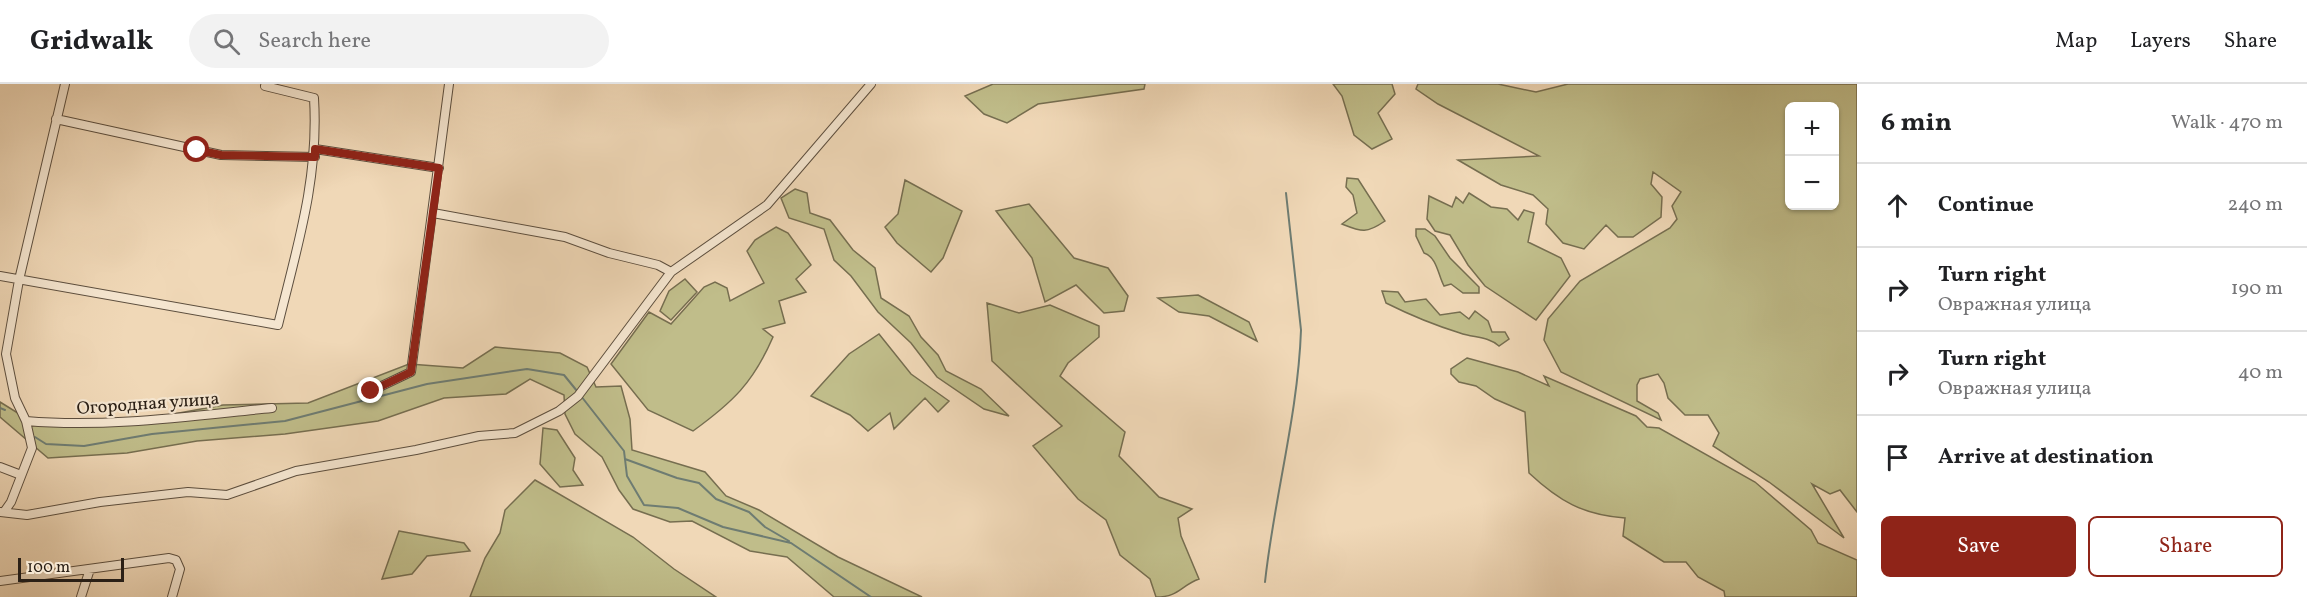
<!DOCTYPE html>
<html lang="en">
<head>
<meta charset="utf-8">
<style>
	:root { --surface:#fff; --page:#f2f2f2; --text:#202124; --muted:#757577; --line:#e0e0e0; --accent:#8f2418 }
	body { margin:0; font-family:Vollkorn,serif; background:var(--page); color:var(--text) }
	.controls { position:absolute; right:18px; top:18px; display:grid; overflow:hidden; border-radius:9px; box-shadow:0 2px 4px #0004 }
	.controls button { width:54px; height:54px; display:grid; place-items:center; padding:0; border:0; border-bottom:2px solid var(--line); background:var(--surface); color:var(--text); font:30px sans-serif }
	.scale { position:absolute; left:18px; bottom:15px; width:106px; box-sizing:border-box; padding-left:6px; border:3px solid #2b2016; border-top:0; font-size:16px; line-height:21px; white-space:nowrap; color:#2b2016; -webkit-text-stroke:4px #f5e6d0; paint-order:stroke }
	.stop { position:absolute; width:18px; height:18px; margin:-14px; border:4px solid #8f2418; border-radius:50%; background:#fff }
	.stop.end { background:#8f2418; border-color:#fff; box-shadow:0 2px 6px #0008 }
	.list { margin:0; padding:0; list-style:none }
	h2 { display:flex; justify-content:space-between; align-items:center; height:78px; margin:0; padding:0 24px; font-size:26px }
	h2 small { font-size:20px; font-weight:400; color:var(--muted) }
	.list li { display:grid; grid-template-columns:39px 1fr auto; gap:18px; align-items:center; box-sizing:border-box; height:84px; padding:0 24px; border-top:2px solid var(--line) }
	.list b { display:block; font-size:22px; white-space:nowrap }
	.list p { margin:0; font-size:20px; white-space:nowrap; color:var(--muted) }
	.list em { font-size:20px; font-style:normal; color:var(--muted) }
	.actions { display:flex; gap:12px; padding:18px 24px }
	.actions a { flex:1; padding:14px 0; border:2px solid var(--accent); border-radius:9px; text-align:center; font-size:21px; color:var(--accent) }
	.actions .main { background:var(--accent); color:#fff }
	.icon { flex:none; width:33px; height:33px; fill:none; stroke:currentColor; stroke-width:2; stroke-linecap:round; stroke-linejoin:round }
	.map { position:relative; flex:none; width:1857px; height:513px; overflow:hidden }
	header { display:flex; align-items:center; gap:36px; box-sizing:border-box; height:84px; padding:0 30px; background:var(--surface); border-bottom:2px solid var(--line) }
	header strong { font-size:28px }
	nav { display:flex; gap:33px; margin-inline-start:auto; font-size:21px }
	.search { width:420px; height:54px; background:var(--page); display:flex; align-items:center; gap:15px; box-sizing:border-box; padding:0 21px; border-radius:33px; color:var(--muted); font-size:22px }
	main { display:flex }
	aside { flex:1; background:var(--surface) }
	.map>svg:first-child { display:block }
	.green { fill:#c0bd8a; stroke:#766e50; stroke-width:1.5; fill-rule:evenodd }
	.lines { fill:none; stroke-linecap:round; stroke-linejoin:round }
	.stream { stroke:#6e7c72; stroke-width:2 }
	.minor-casing { stroke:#5c4e3e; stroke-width:10 }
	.minor { stroke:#f5e6d0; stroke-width:8 }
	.route { stroke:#8f2418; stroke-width:8 }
	.labels { text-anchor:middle; stroke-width:4.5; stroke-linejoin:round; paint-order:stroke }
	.street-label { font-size:18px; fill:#2b2016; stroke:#f5e6d0 }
</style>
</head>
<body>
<header>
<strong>Gridwalk</strong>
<div class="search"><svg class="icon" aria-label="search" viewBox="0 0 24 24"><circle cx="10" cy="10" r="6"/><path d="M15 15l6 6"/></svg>Search here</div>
<nav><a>Map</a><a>Layers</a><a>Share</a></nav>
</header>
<main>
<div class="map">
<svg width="1857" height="513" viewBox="0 0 1857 513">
	<rect width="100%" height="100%" fill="#f0d8b7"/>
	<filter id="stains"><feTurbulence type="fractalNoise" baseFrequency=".00333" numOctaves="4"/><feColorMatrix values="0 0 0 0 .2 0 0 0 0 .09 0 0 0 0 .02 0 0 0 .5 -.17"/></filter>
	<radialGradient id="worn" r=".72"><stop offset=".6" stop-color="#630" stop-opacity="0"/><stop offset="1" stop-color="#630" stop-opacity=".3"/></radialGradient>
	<path class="green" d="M 993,0 L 1145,0 L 1144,5 L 1038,20 L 1007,39 L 984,30 L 965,12 Z
		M 1333,0 L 1392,0 L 1395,10 L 1378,29 L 1392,55 L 1372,65 L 1354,51 L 1342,12 Z
		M 1418,0 L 1498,0 L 1536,8 L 1568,0 L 1857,0 L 1857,428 L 1840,406 L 1830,410 L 1812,400 L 1844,454 L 1769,398 L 1713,362 L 1719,349 L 1708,331 L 1685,331 L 1668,314 L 1664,299 L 1658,290 L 1640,295 L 1637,301 L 1637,317 L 1658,329 L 1661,336 L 1561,288 L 1544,256 L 1548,235 L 1580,197 L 1670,144 L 1677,135 L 1672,122 L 1681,108 L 1653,88 L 1651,100 L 1662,113 L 1661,133 L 1633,153 L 1618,153 L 1606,141 L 1584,165 L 1563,159 L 1546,140 L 1548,125 L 1533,111 L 1501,101 L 1458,76 L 1539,72 L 1438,20 L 1416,5 ZM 1790,22 L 1834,22 L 1834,122 L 1790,122 Z
		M 1347,94 L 1358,95 L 1385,137 C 1366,150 1362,148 1342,140 L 1357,129 L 1353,111 L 1346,103 Z
		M 905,96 L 962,127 L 943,174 L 931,188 L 897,159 L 885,143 L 898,130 Z
		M 795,105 L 807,109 L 810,129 L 830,136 L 853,166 L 875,184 L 881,214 L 909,232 L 921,253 L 938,271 L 946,287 L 981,305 L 1009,332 L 984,325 L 937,293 L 911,259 L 878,228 L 851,192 L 834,176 L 824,145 L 789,134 L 781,114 Z
		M 1469,109 L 1491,123 L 1507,125 L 1518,136 L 1524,126 L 1534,129 L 1528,158 L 1561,174 L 1570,192 L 1536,236 L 1485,202 L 1468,181 L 1450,151 L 1435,147 L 1427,135 L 1429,112 L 1452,123 L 1456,113 L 1463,119 Z
		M 1029,120 L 1074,174 L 1108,184 L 1128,212 L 1124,227 L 1104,229 L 1076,201 L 1045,218 L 1032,174 L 996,127 Z
		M 776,143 L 788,149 L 811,181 L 796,195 L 806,208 L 779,217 L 785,239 L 763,245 L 773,253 C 753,299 733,318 693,347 L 648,326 L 611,280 L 649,228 L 671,240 L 704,203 L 715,198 L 727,204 L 730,217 L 764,199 L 747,167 L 755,156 Z
		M 1416,145 L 1425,145 L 1435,152 L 1450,174 L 1479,203 L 1479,209 L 1463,209 L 1451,200 L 1444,202 C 1438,191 1437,173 1424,169 L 1416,152 Z
		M 685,195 L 697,208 L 671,236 L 660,227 L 669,207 Z
		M 1382,207 L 1398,208 L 1405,218 L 1426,215 L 1440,231 L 1460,228 L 1469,235 L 1475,227 L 1488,237 L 1492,248 L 1505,248 L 1509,255 L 1499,262 C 1488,252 1474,254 1460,249 C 1434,241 1410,231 1386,219 Z
		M 1198,211 L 1249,238 L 1257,257 L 1209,232 L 1179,228 L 1158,214 Z
		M 987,219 L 1019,229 L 1050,221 L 1099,242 L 1099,253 L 1068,279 L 1060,292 L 1125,348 L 1119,372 L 1159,413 L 1192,425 L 1178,434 L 1181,452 L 1199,495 C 1180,502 1179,513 1156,513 L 1150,495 L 1120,471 L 1106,436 L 1078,415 L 1033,362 L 1062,342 L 992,277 Z
		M 879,250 L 911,290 L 949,317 L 938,328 L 925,314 L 894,345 L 890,329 L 868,347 L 850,331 L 811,312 L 849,270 Z
		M 495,263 L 560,269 L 587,283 L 596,303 L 621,302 L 630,335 L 632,366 L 705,388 L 726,412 L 759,426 L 838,473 L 922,513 L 834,513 L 787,473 L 750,467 L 692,437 L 670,438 L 633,425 L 619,406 L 602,373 L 575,350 L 565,330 L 564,311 L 530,295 L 506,310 L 444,314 L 378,337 L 285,350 L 197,357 L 127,369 L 48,374 L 0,333 L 0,318 L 37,341 L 146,335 L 223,321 L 308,319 L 409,280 L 463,284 Z
		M 1467,274 L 1518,288 L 1549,302 L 1544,292 L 1636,332 L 1647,343 L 1659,344 L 1755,398 L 1811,446 L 1818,459 L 1857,476 L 1857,513 L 1725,513 L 1724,507 L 1698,493 L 1686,478 L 1664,478 L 1623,452 L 1625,434 C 1583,431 1559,417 1529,389 L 1525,328 L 1495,315 L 1476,302 L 1459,298 L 1451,290 L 1451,285 Z
		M 543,344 L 557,346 L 575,374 L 573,386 L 583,401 L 560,403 L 540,380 Z
		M 535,396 L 633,453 L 674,485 L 716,513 L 470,513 L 485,474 L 500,449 L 505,426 Z
		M 399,447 L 464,459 L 470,467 L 427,472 L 412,490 L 382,495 Z"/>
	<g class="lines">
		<path class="stream" d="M 581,312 L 624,367 L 627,392 L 644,421 L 678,424 L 723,443 L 791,459 L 871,513
			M 0,324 L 5,326
			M 35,353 L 46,360 L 84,362 L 152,350 L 285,337 L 427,300 L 527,285 L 564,291 L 577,307
			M 625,375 L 677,394 L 699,399 L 716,415 L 749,428 L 765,443 L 789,457
			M 1265,498 C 1274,414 1298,331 1301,246 L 1286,109"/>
		<g class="minor-casing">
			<path id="minor" d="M 56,35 L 221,71 L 315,73
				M 315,65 L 439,84
				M 433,129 L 565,153 L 609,169 L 658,181 L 671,188
				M 0,192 L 278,241 C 297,163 319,95 314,14 L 265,2
				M 371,307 L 411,288 L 449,0
				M 26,337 C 108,344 191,332 272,324
				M 0,383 L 21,391
				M 0,428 L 27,431 L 100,418 L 188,408 L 227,411 L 296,387 L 416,366 L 479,352 L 515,349 L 559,327 L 578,312 L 671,188 L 767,121 L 871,0
				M 4,428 L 11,418 L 32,364 L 26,337 L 15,314 L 6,270 L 19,196 L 65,0
				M 0,497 L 169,474 L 176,476 L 180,485 L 172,513
				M 81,513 L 90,485"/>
		</g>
		<use href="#minor" class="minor"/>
	</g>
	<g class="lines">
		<path class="route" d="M 197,66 L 221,71 L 315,73 L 315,65 L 439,84 L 411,288 L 371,307"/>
	</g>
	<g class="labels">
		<g class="street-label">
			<text transform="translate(148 319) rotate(-4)" y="6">Огородная улица</text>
		</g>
	</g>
	<rect width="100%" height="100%" filter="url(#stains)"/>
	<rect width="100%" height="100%" fill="url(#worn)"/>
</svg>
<div class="controls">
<button>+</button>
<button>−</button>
</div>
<div class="scale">100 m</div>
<div class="stop" style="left:197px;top:66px"></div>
<div class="stop end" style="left:371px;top:307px"></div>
</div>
<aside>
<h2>6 min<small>Walk · 470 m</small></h2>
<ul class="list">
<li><svg class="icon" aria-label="ahead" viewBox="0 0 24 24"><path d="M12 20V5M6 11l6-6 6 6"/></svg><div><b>Continue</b></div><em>240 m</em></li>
<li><svg class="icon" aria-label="right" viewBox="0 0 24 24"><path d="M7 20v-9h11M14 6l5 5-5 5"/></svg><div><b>Turn right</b><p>Овражная улица</p></div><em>190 m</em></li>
<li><svg class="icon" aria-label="right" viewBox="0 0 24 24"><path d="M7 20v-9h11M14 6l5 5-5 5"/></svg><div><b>Turn right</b><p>Овражная улица</p></div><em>40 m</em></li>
<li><svg class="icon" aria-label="arrive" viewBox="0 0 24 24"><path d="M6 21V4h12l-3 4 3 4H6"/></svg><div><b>Arrive at destination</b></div></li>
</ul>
<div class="actions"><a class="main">Save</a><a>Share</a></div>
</aside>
</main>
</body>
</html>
